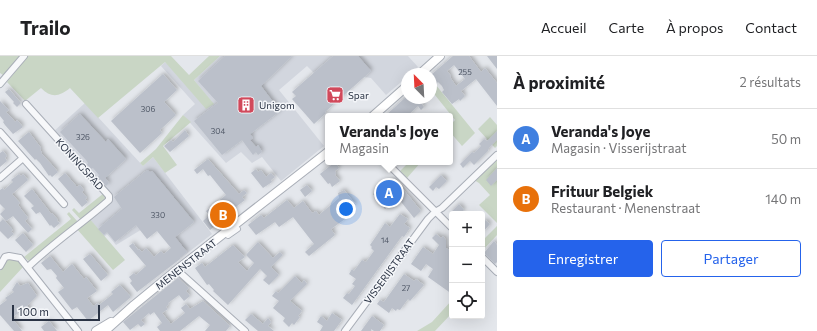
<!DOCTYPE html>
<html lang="fr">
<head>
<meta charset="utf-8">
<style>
	:root { --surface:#fff; --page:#f6f6f6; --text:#202124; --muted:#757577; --line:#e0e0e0; --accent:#2563eb }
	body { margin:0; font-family:Commissioner,sans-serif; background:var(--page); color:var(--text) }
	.controls { position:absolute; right:12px; bottom:12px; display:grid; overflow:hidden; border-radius:4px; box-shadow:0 4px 16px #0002 }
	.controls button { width:36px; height:36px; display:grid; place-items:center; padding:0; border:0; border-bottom:1px solid var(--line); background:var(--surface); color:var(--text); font:20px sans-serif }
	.compass { position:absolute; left:401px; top:12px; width:36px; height:36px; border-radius:50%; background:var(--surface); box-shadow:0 4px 16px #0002; rotate:336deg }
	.scale { position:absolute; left:12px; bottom:10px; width:88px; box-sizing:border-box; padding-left:4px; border:2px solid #2b3445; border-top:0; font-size:11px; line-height:14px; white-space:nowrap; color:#2b3445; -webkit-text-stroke:3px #f4f6f9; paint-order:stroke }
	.you { position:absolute; left:346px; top:153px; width:14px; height:14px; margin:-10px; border:3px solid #fff; border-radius:50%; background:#1a73e8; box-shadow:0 0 0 6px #1a73e833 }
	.badge { display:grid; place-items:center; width:26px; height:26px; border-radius:50%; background:var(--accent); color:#fff; font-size:13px; font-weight:700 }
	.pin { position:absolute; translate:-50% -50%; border:2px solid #fff; box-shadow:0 1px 4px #0006 }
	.popup { position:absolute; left:325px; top:57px; width:128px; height:52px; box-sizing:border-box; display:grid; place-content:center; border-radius:4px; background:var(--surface); filter:drop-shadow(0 1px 3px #0005); font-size:13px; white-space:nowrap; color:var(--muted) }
	.popup b { font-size:15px; color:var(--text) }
	.popup::after { content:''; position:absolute; left:50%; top:100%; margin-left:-8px; border:8px solid transparent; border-top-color:var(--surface) }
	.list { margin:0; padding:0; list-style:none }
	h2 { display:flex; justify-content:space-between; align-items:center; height:52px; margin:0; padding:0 16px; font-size:17px }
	h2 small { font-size:13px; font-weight:400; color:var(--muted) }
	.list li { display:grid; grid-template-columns:26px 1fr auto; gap:12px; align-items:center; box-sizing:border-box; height:60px; padding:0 16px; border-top:1px solid var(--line) }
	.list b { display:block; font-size:15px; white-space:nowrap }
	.list p { margin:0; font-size:13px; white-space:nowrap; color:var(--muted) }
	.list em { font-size:13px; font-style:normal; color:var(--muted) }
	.actions { display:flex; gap:8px; padding:12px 16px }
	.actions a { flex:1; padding:9px 0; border:1px solid var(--accent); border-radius:4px; text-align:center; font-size:14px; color:var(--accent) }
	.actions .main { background:var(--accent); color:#fff }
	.icon { flex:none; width:22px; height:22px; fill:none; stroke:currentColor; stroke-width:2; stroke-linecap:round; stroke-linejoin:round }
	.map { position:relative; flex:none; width:497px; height:275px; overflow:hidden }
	header { display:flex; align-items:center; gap:24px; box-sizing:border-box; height:56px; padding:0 20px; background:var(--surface); border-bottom:1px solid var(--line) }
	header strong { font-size:19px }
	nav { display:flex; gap:22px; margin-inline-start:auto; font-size:14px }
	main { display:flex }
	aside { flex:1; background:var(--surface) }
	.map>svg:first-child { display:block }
	.built { fill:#d2d6de }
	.green { fill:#c9d6c5 }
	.building { fill:#bbc0ca; fill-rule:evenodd; filter:url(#shadow) }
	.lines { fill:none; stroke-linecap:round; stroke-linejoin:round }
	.pedestrian-casing { stroke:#a9aeb7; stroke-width:6 }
	.minor-casing { stroke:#a9aeb7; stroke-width:8 }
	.secondary-casing { stroke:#a9aeb7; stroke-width:10 }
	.pedestrian { stroke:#f7f8fa; stroke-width:4.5 }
	.minor { stroke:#f7f8fa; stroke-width:6 }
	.secondary { stroke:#fff; stroke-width:8 }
	.labels { text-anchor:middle; stroke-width:3; stroke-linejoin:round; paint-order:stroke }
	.number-label { font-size:8px; fill:#4f5766 }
	.poi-label { font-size:10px; fill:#2b3445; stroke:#f4f6f9; text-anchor:start }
	.street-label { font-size:10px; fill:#2b3445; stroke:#f4f6f9 }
</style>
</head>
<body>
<header>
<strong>Trailo</strong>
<nav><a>Accueil</a><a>Carte</a><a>À propos</a><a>Contact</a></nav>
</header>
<main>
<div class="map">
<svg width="497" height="275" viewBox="0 0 497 275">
	<defs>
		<filter id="shadow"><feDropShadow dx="2" dy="-2" stdDeviation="2" flood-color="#0004"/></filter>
	</defs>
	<rect width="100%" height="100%" fill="#e4e7ec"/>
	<path class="built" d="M 220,0 L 333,0 L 314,17 L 307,10 L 279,34 L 324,90 L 281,125 L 262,101 L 252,107 L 241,96 L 226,107 L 183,59 L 195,48 L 161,10 L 165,6 L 213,48 L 194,24 Z
		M 353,0 L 408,0 L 418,11 L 411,18 L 407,18 L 407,21 L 386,39 L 371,22 L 364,21 L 349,3 Z
		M 85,47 L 143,110 L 153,101 L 212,178 L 181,202 L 151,165 L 139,175 L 116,189 L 107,178 L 104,181 L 89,162 L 112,142 L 53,76 Z"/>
	<path class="green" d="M 0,0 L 21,0 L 7,17 L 3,19 L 0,17 Z
		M 28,0 L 171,0 L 189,19 L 209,0 L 220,0 L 194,24 L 214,48 L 206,53 L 165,6 L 98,62 L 70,32 C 59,41 51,42 41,32 L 25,45 L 7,26 Z
		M 431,23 L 475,77 L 462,90 L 450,76 L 450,69 L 455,64 L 431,34 Z
		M 183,59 L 191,66 L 163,90 L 177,109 L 165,117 L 153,101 L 143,110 L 140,107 L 156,93 Z
		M 490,61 L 497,69 L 497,90 L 495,92 L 478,73 Z
		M 497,104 L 497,167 L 479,149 L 490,139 L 479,127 L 474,124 Z
		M 409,106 L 421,106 L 407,122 L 400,115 Z
		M 104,137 L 107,142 L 106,145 L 81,164 L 72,154 L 74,152 L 79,157 Z
		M 69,156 L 78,166 L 30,206 L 24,201 L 71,163 L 67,158 Z
		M 89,162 L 125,204 L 113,214 L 76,172 Z
		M 497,170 L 497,179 L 482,195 L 482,185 Z
		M 7,203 L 18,205 L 23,211 L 0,236 L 0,215 Z
		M 452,244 L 452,257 L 435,275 L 417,275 L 432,266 Z"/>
	<path class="building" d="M 225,0 L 292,0 L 261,30 L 280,55 L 250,78 L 253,82 L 250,84 L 256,91 L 258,89 L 262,96 L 258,99 L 256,96 L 253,99 L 242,84 L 222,99 L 194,65 L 218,47 L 198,25 Z
		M 333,0 L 358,0 L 371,15 L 325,56 L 326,57 L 314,68 L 292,43 L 296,40 L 292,36 Z
		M 453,0 L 469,0 L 481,16 L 485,12 L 497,27 L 497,50 L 476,23 L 461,35 L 465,40 L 460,45 L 459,43 L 452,48 L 442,36 L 444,34 L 442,30 L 438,26 L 436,28 L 431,22 L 431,19 ZM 454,9 L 465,23 L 456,30 L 450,21 L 451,20 L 447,15 Z
		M 487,0 L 497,0 L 497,13 Z
		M 163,18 L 177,34 L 164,46 L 176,59 L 160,74 L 162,77 L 140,97 L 111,65 Z
		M 9,33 L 21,47 L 17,51 L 13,47 L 14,46 L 5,36 Z
		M 405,42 L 425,42 L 420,46 L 424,51 L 421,54 L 418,50 L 407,60 L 385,60 Z
		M 0,45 L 9,54 L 6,56 L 13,63 L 15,66 L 17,64 L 23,71 L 13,78 L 5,69 L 3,66 L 4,65 L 0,60 Z
		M 80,58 L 106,86 L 108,83 L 126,103 L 105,122 L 109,127 L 106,130 L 98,121 L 99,119 L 93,112 L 91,113 L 87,109 L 88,107 L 86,104 L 60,76 Z
		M 185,74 L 189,80 L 170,96 L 164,90 L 171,84 L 173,86 Z
		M 497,75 L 497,84 L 489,92 L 488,95 L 474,109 L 470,105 L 463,112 L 460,108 L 472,96 L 474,97 L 481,90 L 479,88 L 484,83 L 487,85 Z
		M 29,76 L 41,92 L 40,94 L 42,96 L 41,97 L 53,110 L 58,116 L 52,121 L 50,119 L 49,120 L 40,107 L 36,103 L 35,104 L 18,85 Z
		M 3,95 L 7,100 L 5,102 L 7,105 L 0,111 L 0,97 Z
		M 208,103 L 239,138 L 244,134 L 247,137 L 242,141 L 245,144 L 217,165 L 218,167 L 210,174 L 203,165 L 209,159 L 206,155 L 226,139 L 210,119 L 208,120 L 203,113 L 197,118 L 194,114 Z
		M 335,106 L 339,112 L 335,115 L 336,117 L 335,119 L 340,125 L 332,131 L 330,127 L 328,128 L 320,118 Z
		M 497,112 L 497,124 L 491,130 L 486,124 Z
		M 256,113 L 258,116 L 261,114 L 266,121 L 271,117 L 275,121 L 271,124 L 272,126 L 263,132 L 251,117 Z
		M 147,114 L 150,116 L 152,115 L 194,166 L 175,181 L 187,196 L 180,202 L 180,203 L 137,236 L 130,227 L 132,225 L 129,221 L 134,217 L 136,219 L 146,210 L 129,190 L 133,187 L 138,194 L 139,193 L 142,196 L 146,192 L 154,201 L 161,195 L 164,198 L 171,192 L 157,175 L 147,183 L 136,169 L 115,186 L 107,176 L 104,179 L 98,173 L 122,153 L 114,141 Z
		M 65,117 L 77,131 L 80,129 L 84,134 L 82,136 L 87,142 L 85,143 L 88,146 L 82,151 L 58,123 Z
		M 19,118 L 21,120 L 23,118 L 28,124 L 12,138 L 20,147 L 18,149 L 28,162 L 25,165 L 32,173 L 28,177 L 13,160 L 6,165 L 0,158 L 5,153 L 0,148 L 0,134 L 3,132 L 4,134 L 13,126 L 11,124 Z
		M 441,119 L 447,125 L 439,133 L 436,131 L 433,135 L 429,131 Z
		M 394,122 L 421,155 L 414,162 L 398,142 L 385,153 L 373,138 Z
		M 307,129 L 312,135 L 305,141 L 300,134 Z
		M 32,133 L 49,155 L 51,158 L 52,157 L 58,164 L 57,165 L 60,167 L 54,172 L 51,169 L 50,170 L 40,156 L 36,158 L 31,152 L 34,150 L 24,140 Z
		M 344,134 L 356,149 L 347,152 L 352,158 L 331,173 L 335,179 L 309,200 L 305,196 L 314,188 L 293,161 L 279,171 L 275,166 L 256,179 L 248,169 L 261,159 L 264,162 L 287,144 L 294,152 L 303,145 L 312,157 L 316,155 L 319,159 L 339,142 L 338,137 Z
		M 459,148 L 464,154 L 460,158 L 449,158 Z
		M 400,158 L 408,163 L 404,168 L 410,172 L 404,181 L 402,180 L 352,249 L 343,242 L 347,237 L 349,238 L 355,230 L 352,228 L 356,223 L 349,218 L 352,213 L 354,215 L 362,204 L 366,206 L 374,195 L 371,192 L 372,191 L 370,189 L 377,179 L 385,167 L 390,171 Z
		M 3,163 L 13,174 L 11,175 L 14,178 L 8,183 L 0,175 L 0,166 Z
		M 485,164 L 490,168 L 482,177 L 482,168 Z
		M 23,177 L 33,189 L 26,196 L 15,184 Z
		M 436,178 L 441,182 L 443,180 L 446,184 L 446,192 L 452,196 L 452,238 L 428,221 L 433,213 L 426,208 L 421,215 L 411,208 L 423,191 L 433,198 L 439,189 L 432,182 Z
		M 494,185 L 497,189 L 497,206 L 495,208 L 484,197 Z
		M 258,186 L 273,202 L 280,196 L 283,199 L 271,211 L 279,219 L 269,229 L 263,224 L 267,220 L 260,213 L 228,249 L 213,235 L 214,234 L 209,228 L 207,229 L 195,212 L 202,207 L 205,211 L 233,189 L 245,201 L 238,206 L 247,215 L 254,207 L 246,199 Z
		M 90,198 L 108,219 L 101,225 L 83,203 Z
		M 50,200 L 63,216 L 72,208 L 84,223 L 86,221 L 97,235 L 87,242 L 93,250 L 98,247 L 99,249 L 113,238 L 111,236 L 120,229 L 131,241 L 113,256 L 108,249 L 88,265 L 77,251 L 72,254 L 58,236 L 64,232 L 56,222 L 57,220 L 51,213 L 47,214 L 41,207 Z
		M 404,218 L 414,225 L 416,223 L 424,229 L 410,245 L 408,243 L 400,254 L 397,253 L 396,255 L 392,252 L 389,257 L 377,248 L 380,244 L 384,246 Z
		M 295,220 L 302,227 L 304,224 L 307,228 L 290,245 L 302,255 L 298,260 L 300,261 L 294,269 L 292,267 L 289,271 L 283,265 L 285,262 L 273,252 L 279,245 L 272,240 L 276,235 L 278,237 Z
		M 178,222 L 189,232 L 186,235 L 190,240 L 184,245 L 179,239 L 168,247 L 169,248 L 166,251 L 168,253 L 162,257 L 171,268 L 185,257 L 181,252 L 186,248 L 190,253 L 203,245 L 230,270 L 226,275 L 205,275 L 210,269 L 199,260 L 180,275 L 160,275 L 157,271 L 162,267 L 154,256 L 150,259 L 149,257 L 141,264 L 145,268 L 141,271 L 138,268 L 130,274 L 123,266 Z
		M 17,226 L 20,230 L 28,227 L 37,240 L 27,250 L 31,255 L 26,258 L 22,254 L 12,262 L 22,275 L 14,275 L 0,259 L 0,249 L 7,244 L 5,242 L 14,236 L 12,234 Z
		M 332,257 L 342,264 L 334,275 L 320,275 L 323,270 L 317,266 L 321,260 L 327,265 Z
		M 251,258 L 263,268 L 268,262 L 271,266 L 268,270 L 274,275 L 258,275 L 245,264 Z
		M 372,260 L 384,269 L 380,275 L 374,275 L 371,273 L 371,275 L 361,275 Z
		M 49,265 L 57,275 L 44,275 L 41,271 Z"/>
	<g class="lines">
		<g class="pedestrian-casing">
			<path id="pedestrian" d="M 237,172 L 238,173 L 228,180 L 227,179 Z"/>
		</g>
		<g class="minor-casing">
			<path id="minor" d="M 0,28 L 24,0
				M 26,48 L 109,140 L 109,144 C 83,167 54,186 28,211
				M 0,76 L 64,148
				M 386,106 L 452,172
				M 0,122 L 23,102
				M 482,201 L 497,216
				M 0,210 L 5,201 L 9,200 L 20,202 L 78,275
				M 177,214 L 245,275
				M 345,275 L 428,163 L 435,156 L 442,152 L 497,99"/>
		</g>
		<g class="secondary-casing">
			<path id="secondary" d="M 420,18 L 440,0
				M 373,60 L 407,30
				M 96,275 L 111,266
				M 105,275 L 134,249 L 173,217 L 328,96"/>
		</g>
		<use href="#pedestrian" class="pedestrian"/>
		<use href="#minor" class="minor"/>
		<use href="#secondary" class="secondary"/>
	</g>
	<defs>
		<g id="supermarket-square" transform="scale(0.9)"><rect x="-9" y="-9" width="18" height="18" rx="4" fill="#d1495b" stroke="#f4f6f9"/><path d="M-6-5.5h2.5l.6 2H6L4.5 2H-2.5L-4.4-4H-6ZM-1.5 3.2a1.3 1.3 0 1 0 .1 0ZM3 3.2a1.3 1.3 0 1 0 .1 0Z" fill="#fff"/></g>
		<g id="building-square" transform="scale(0.9)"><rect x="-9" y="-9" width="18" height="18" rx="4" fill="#d1495b" stroke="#f4f6f9"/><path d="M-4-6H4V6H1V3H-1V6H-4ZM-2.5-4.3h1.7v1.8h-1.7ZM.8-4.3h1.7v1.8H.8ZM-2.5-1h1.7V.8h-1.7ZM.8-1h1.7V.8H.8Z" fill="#fff"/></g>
	</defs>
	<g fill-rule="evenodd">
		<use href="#supermarket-square" x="335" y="39"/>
		<use href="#building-square" x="246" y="49"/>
	</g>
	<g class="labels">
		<g class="number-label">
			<text x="465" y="19">255</text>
			<text x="148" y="56">306</text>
			<text x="218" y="78">304</text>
			<text x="83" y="84">326</text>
			<text x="158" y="162">330</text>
			<text x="385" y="187">14</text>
			<text x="406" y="235">27</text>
		</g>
		<g class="poi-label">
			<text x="348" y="43">Spar</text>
			<text x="259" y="53">Unigom</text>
		</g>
		<g class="street-label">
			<text transform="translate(80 108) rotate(48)" y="4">KONINGSPAD</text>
			<text transform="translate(186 208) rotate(-38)" y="4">MENENSTRAAT</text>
			<text transform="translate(389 215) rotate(-54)" y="4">VISSERIJSTRAAT</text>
		</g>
	</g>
</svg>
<div class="controls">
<button>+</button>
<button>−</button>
<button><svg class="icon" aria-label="locate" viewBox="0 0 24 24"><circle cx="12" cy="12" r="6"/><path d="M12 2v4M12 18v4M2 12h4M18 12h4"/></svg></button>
</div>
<svg class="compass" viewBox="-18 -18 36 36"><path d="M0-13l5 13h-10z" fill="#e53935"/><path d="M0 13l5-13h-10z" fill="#757577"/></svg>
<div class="scale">100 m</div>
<div class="you"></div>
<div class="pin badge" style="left:389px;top:137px;background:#3f7fe0">A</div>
<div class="popup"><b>Veranda's Joye</b>Magasin</div>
<div class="pin badge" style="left:223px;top:159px;background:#e8710a">B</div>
</div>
<aside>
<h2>À proximité<small>2 résultats</small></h2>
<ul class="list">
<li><span class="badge" style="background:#3f7fe0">A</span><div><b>Veranda's Joye</b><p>Magasin · Visserijstraat</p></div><em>50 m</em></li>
<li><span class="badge" style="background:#e8710a">B</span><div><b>Frituur Belgiek</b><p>Restaurant · Menenstraat</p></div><em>140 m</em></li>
</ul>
<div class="actions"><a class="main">Enregistrer</a><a>Partager</a></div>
</aside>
</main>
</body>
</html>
